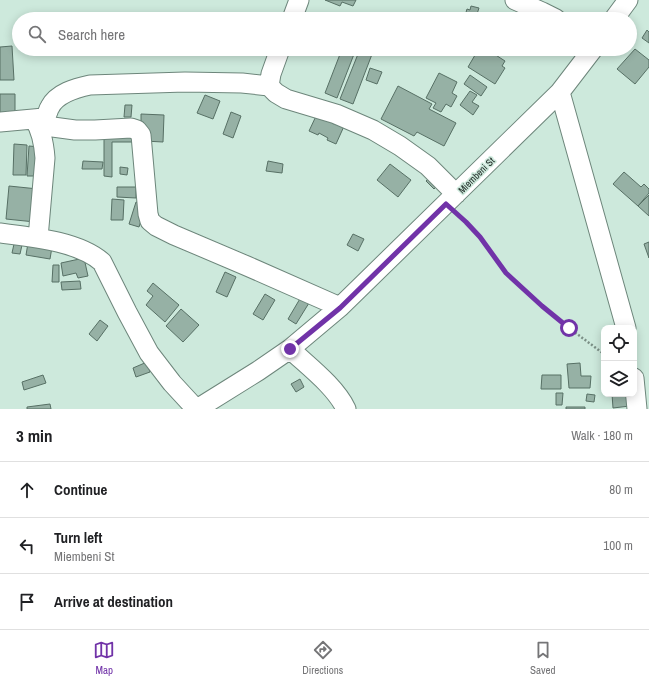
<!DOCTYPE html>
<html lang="en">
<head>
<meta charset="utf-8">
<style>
	:root { --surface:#fff; --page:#f2f2f2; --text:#202124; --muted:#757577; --line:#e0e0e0; --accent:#7133a8 }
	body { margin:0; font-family:"Archivo Narrow",sans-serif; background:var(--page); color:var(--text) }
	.controls { position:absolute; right:12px; bottom:12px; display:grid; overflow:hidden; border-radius:8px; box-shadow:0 2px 10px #0003 }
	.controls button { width:36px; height:36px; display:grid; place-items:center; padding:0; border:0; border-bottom:1px solid var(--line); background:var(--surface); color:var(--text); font:20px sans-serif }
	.stop { position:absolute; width:12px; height:12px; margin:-9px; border:3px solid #7133a8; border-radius:50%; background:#fff }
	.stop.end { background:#7133a8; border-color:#fff; box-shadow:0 1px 4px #0008 }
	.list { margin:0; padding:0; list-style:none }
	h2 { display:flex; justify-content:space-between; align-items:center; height:52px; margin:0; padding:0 16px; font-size:17px }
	h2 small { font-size:13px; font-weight:400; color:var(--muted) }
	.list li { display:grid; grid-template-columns:26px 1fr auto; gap:12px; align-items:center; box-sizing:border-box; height:56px; padding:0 16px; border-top:1px solid var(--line) }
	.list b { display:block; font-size:15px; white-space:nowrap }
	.list p { margin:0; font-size:13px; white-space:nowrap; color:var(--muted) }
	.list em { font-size:13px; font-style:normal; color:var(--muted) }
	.icon { flex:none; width:22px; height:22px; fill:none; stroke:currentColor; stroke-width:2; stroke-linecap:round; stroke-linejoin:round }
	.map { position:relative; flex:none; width:649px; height:409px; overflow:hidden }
	.search { position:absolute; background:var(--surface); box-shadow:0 2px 10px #0003; left:12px; right:12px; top:12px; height:44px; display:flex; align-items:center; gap:10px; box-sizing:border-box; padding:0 14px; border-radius:22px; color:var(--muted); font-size:15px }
	.sheet { height:220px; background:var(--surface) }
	nav { display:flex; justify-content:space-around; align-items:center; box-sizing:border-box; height:56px; border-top:1px solid var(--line); background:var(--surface); font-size:11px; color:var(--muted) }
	nav a { display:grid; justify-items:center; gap:2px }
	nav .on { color:var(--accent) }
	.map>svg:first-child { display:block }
	.building { fill:#96b1a5; stroke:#577065 }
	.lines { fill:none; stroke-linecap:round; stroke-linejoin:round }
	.minor-casing { stroke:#6d867b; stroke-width:21 }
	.path { stroke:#7b8f86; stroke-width:2.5; stroke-dasharray:2 2; stroke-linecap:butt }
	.minor { stroke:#fff; stroke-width:19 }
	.route { stroke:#7133a8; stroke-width:5 }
	.labels { text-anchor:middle; stroke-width:3; stroke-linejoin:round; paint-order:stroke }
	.street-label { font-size:10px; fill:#232e29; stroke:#cde9dc }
</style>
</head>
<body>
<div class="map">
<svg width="649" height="409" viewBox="0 0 649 409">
	<rect width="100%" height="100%" fill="#cde9dc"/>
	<path class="building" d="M 325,0 L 356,0 L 353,6 L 342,2 L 340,6 Z
		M 471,6 L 479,8 L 477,14 L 488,17 L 488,19 L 464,19 L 467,9 L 470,10 Z
		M 404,14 L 413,19 L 401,19 Z
		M 647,30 L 649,32 L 649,43 L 642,38 Z
		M 12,46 L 14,80 L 0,80 L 0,47 Z
		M 342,49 L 356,49 L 337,98 L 325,93 Z
		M 360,49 L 374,49 L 353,104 L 340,99 Z
		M 635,49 L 649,60 L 649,67 L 635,84 L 617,69 Z
		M 478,50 L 485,54 L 488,50 L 505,61 L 502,66 L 505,68 L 495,84 L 468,67 Z
		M 370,68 L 382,72 L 377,84 L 366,80 Z
		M 439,73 L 457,82 L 452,93 L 457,96 L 451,107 L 446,104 L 441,112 L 433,108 L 436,103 L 426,98 Z
		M 470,75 L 487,87 L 481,96 L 464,84 Z
		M 398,86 L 432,104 L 429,109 L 456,123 L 444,146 L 417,132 L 414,136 L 381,119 Z
		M 470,91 L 477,95 L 472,102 L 479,106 L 473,115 L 460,105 Z
		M 0,94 L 15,94 L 15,117 L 0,117 Z
		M 205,95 L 220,101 L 213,119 L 197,113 Z
		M 125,105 L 132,105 L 131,117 L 124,117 Z
		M 231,112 L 241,116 L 233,138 L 223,134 Z
		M 141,114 L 164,115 L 163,142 L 144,141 L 141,127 Z
		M 317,114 L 334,124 L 336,120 L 345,124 L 336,144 L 327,140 L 328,138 L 319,133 L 318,135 L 309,131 Z
		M 104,133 L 136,134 L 136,142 L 112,142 L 112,177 L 104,176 Z
		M 14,144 L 27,145 L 26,175 L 13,175 Z
		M 29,146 L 41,147 L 40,176 L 27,176 Z
		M 83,161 L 103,162 L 102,169 L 82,169 Z
		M 268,161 L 283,164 L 282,173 L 266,171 Z
		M 390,164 L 411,180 L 398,197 L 377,180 Z
		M 120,167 L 128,168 L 127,175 L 120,174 Z
		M 624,172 L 641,187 L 644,184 L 649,189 L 649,193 L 638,206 L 613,184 Z
		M 430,177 L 438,185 L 434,189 L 426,181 Z
		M 9,186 L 38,189 L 35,222 L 6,219 Z
		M 117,187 L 136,187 L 136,198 L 117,197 Z
		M 649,195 L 649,216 L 638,206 Z
		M 112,199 L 124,200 L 123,220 L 111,220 Z
		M 136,202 L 146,205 L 139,227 L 129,224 Z
		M 353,234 L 364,239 L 358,251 L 347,245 Z
		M 649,242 L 649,258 L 644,244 Z
		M 28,243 L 52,247 L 50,259 L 26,255 Z
		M 14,244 L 22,245 L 20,254 L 12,253 Z
		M 84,258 L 88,276 L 78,278 L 76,273 L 63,276 L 61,263 Z
		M 53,265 L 59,265 L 59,282 L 52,282 Z
		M 225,272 L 236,277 L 227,297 L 216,292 Z
		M 80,281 L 81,289 L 62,290 L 61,282 Z
		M 153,283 L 179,305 L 165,322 L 146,305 L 153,296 L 147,291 Z
		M 265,294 L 275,300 L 263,320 L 253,314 Z
		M 301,297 L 309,303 L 296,324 L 288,319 Z
		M 181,309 L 199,325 L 183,342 L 166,326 Z
		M 100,320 L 108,326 L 97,341 L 89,334 Z
		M 147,362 L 150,372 L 136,377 L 133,368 Z
		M 580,363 L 581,376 L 591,376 L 590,388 L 569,388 L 567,364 Z
		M 43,375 L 46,383 L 24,390 L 22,382 Z
		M 542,375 L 561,375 L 561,389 L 541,389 Z
		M 300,379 L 304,387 L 296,392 L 291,384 Z
		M 556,393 L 563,393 L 562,405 L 556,405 Z
		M 587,394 L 595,395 L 594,402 L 586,401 Z
		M 612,394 L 629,394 L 630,406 L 613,408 Z
		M 50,404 L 51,409 L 27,409 L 27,407 Z
		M 566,407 L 585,407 L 585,409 L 566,409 Z"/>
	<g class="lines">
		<g class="minor-casing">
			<path id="minor" d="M 515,0 L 542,12 L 556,19
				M 292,19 L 299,0
				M 614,19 L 628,0
				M 280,49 L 271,74 L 269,86 L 276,93 L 286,99 L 336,114 L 373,130 L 400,146 L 428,166 L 456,194
				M 560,92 L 626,328
				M 34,119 C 42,131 44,144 45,158 L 38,238
				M 0,122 L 44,118 L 46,116 C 48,113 48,110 50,107 C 57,93 76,88 90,85 L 185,82 L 242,83 L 269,86
				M 38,125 L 75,130 L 95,130 L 131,128 L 137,130 L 141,135 L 148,214 L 150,221 L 156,226 L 174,235 L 247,266 L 340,307
				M 0,233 C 31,237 78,241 102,262 L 127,312 L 149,353 L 172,383 L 196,409
				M 290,349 C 308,366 335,386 346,409
				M 634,378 L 637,409
				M 197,409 L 258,371 L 290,349 L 340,307 L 560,92 L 593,49"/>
		</g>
		<path class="path" d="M 457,214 L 466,222 L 479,237 L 506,273 L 542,306 L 569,328 L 604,354"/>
		<use href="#minor" class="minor"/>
	</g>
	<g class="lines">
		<path class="route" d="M 290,349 L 340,308 L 446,204 L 466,222 L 480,237 L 506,273 L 542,306 L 569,328"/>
	</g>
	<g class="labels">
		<g class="street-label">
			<text transform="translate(476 175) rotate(-45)" y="4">Miembeni St</text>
		</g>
	</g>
</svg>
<div class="controls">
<button><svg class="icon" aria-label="locate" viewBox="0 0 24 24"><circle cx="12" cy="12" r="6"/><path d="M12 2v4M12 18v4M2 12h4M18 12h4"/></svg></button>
<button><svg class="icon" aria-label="layers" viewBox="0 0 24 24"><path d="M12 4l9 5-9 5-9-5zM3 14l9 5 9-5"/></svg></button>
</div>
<div class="stop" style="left:569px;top:328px"></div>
<div class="stop end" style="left:290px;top:349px"></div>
<div class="search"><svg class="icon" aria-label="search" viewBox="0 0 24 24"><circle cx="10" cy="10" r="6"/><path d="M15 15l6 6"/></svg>Search here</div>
</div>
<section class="sheet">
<h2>3 min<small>Walk · 180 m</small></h2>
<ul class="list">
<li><svg class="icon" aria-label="ahead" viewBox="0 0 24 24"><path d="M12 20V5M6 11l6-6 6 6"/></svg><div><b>Continue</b></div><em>80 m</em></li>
<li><svg class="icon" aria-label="left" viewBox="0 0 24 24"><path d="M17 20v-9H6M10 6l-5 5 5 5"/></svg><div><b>Turn left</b><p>Miembeni St</p></div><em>100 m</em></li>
<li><svg class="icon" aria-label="arrive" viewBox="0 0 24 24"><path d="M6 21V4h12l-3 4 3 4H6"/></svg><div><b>Arrive at destination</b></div></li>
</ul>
</section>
<nav>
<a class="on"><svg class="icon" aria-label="map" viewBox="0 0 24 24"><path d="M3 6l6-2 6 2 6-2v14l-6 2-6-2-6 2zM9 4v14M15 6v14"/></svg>Map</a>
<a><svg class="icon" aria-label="directions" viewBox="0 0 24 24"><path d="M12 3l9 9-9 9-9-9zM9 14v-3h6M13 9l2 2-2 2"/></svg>Directions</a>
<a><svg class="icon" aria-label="saved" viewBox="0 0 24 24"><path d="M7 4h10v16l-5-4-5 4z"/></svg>Saved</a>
</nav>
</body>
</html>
